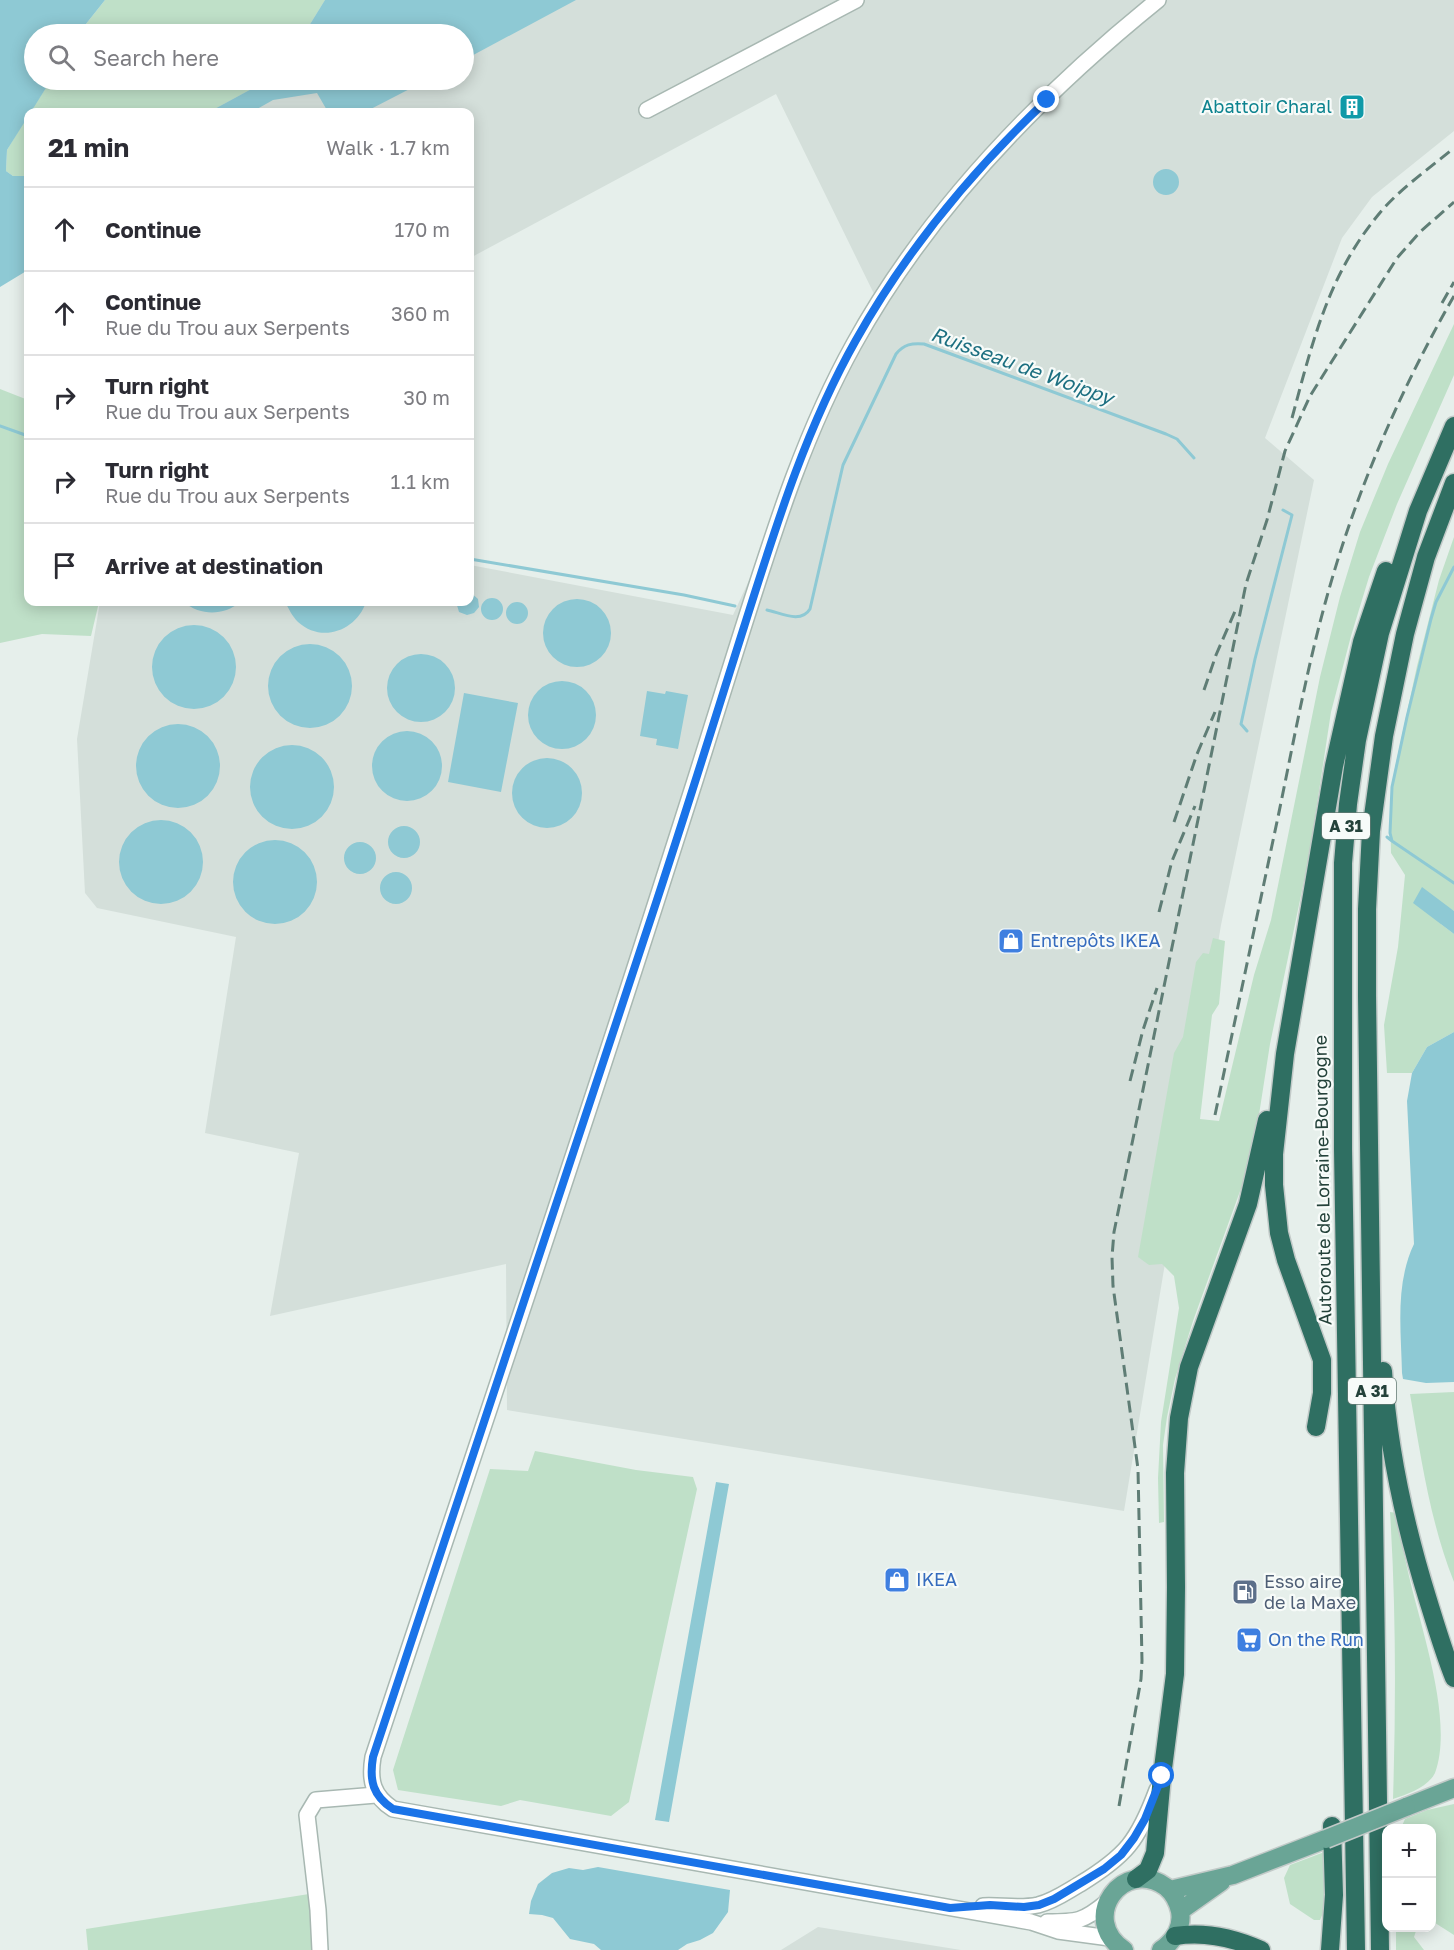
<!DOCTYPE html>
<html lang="en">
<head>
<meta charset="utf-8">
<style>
	:root { --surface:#fff; --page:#f7f7f7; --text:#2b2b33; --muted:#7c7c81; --line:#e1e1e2 }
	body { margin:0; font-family:"Golos Text",sans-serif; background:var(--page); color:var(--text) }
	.controls { position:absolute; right:18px; bottom:18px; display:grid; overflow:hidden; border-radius:12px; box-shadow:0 3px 15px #0003 }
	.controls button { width:54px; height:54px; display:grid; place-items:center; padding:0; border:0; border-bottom:2px solid var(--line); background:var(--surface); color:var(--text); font:30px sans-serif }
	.stop { position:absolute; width:18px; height:18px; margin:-14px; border:4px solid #1a73e8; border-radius:50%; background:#fff }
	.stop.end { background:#1a73e8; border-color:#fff; box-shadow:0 2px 6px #0008 }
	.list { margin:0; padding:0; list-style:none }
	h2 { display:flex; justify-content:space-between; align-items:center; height:78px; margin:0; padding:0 24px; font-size:26px }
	h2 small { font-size:20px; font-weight:400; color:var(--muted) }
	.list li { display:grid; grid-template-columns:39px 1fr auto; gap:18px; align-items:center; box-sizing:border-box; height:84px; padding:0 24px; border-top:2px solid var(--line) }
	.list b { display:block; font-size:22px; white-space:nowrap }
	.list p { margin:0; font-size:20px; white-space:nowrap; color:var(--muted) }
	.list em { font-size:20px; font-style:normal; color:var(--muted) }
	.icon { flex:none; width:33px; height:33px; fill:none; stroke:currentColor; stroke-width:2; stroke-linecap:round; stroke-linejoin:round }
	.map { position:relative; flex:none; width:1454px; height:1950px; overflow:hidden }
	.search { position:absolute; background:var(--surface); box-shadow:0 3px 15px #0003; left:24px; top:24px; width:450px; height:66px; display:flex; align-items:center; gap:15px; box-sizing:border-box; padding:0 21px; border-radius:33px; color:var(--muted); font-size:22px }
	.panel { position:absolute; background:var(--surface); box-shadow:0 3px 15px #0003; left:24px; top:108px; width:450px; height:498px; border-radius:12px }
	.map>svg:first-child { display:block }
	.built { fill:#d4dfda }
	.green { fill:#bfe0c8 }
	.water { fill:#8ec9d4 }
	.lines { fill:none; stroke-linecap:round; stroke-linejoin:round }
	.stream { stroke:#8ec9d4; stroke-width:3 }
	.minor-casing { stroke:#a8b8b2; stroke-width:18 }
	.major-casing { stroke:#c2cac8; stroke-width:21 }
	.highway-casing { stroke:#c2cac8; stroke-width:21 }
	.minor { stroke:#fff; stroke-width:15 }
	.major { stroke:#6aa596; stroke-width:18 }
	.highway { stroke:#2f6f62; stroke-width:18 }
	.rail { stroke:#5f7d75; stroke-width:3; stroke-dasharray:12 6; stroke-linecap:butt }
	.major-bridge-casing { stroke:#c2cac8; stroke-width:21; stroke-linecap:butt }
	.major-bridge { stroke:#6aa596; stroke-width:18 }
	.route { stroke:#1a73e8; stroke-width:8 }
	.labels { text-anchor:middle; stroke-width:4.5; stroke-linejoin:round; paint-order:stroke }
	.shield { fill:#f7fbf9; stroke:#637a73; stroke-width:1.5 }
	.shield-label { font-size:16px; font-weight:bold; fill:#24423a }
	.culture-label { font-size:18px; fill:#0d838f; stroke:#f7fbf9; text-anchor:end }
	.shop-label { font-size:18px; fill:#366cbe; stroke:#f7fbf9; text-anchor:start }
	.street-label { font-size:18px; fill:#24423a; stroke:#f7fbf9 }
	.service-label { font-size:18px; fill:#4e5e75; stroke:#f7fbf9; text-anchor:start }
	.water-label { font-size:20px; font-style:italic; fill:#1c6f80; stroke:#f7fbf9 }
</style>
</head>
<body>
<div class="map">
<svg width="1454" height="1950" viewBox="0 0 1454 1950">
	<rect width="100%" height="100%" fill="#e6efeb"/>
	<path class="built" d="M 307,0 L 1454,0 L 1454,131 L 1372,197 L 1342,238 L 1265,438 L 1314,480 L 1221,925 L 1124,1511 L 507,1410 L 506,1264 L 270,1316 L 299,1153 L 205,1133 L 236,937 L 97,908 L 85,893 L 77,739 L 100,602 L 470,602 L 470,565 L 733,615 L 878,302 L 776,94 L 470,258 L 470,112 L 151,112 L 197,80 L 464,80 L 464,34 L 259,34 Z
		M 818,1927 L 961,1950 L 781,1950 Z"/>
	<path class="green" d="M 105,0 L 325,0 L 304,34 L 78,34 Z
		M 51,80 L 268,80 L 209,112 L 30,112 Z
		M 28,115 L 28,176 L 13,176 L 6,171 L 7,150 Z
		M 1454,324 L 1454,375 L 1397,504 L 1369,577 L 1351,636 L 1331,712 L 1309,857 L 1270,1044 L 1256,1134 L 1243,1183 L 1193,1321 L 1175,1379 L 1167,1417 L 1163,1445 L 1164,1522 L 1159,1523 L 1158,1478 L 1161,1422 L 1179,1308 L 1174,1276 L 1162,1264 L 1149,1265 L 1138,1257 L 1174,1053 L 1183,1037 L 1196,962 L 1203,953 L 1209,954 L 1213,938 L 1225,941 L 1219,1004 L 1212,1015 L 1200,1119 L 1219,1121 L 1254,975 L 1271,920 L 1320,677 L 1340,597 L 1360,532 L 1388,464 Z
		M 0,389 L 28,400 L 28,602 L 99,602 L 91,636 L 42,634 L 0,643 Z
		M 1454,537 L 1454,911 L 1449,908 L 1441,924 L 1454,934 L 1454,1032 L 1427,1047 L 1412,1073 L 1387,1073 L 1384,1025 L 1398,947 L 1405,875 L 1391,853 L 1390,804 L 1395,768 L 1417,666 L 1439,580 Z
		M 1454,1392 L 1454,1582 C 1430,1522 1421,1457 1410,1394 Z
		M 535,1451 L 636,1470 L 693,1477 L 697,1489 L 629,1802 L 611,1816 L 520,1800 L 501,1806 L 398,1790 L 393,1770 L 490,1469 L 528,1471 Z
		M 1390,1512 L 1397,1513 C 1400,1534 1404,1555 1409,1576 C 1421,1629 1454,1721 1435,1773 C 1428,1787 1408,1794 1393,1799 C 1396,1703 1396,1608 1390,1512 Z
		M 1454,1804 L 1454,1935 L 1432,1921 L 1432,1828 L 1401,1828 L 1405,1819 L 1427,1810 Z
		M 1327,1851 L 1327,1904 L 1320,1920 L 1314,1920 L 1290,1904 L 1284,1878 L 1290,1865 Z
		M 309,1894 L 313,1950 L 88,1950 L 86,1929 Z
		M 1396,1928 L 1417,1928 L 1414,1937 L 1424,1950 L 1396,1950 Z"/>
	<path class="water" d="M 0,0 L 105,0 L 78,34 L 34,34 L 34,80 L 51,80 L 7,150 L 6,171 L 13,176 L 28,176 L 28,270 L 0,287 Z
		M 325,0 L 576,0 L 464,60 L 464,34 L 304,34 Z
		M 268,80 L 427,80 L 365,112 L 328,112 L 317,93 L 273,100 L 252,112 L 209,112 Z
		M1153 182a13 13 0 1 1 26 0a13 13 0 1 1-26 0Z
		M 470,592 L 478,599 L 479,607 L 474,613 L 467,615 L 459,612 L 456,602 L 470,602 Z
		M481 609a11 11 0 1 1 22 0a11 11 0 1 1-22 0Z
		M543 633a34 34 0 1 1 68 0a34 34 0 1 1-68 0Z
		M506 613a11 11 0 1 1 22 0a11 11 0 1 1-22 0Z
		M 183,602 L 241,602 C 222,616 202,616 183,602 Z
		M 285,602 L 366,602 C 357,630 322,644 298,622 C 292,616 289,609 285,602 Z
		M152 667a42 42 0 1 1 84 0a42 42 0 1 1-84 0Z
		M268 686a42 42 0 1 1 84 0a42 42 0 1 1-84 0Z
		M387 688a34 34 0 1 1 68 0a34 34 0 1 1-68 0Z
		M528 715a34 34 0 1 1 68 0a34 34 0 1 1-68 0Z
		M 647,691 L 665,694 L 666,691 L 688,695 L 678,749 L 656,745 L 657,739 L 640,736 Z
		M 464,693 L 518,703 L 501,792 L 448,782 Z
		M136 766a42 42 0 1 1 84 0a42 42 0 1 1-84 0Z
		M372 766a35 35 0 1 1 70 0a35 35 0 1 1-70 0Z
		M250 787a42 42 0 1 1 84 0a42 42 0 1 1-84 0Z
		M512 793a35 35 0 1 1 70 0a35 35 0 1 1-70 0Z
		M119 862a42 42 0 1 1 84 0a42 42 0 1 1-84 0Z
		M388 842a16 16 0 1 1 32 0a16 16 0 1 1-32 0Z
		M233 882a42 42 0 1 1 84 0a42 42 0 1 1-84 0Z
		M344 858a16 16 0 1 1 32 0a16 16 0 1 1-32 0Z
		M380 888a16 16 0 1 1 32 0a16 16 0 1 1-32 0Z
		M 1422,887 L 1454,911 L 1454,934 L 1413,903 Z
		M 1454,1032 L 1454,1382 L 1426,1383 L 1403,1379 L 1402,1373 C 1401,1329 1395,1284 1414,1244 L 1407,1101 L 1412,1073 L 1427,1047 Z
		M 716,1482 L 729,1484 L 669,1822 L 655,1820 Z
		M 598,1867 L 730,1890 L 728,1912 L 713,1933 L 700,1940 L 687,1944 L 678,1950 L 601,1950 L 594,1944 L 570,1939 L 553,1918 L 542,1915 L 529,1914 L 531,1901 L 538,1884 L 552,1873 L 569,1868 L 583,1870 Z"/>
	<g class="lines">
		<path class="stream" d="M 0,426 L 28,436
			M 470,559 L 684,595 L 735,606
			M 767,610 C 781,613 801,624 810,609 L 843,465 L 896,354 C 904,344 912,343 924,344 L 1166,434 L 1177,439 L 1194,458
			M 1247,731 L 1241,724 L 1255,659 L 1292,515 L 1283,510
			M 1387,837 L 1392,841 L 1390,833 L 1392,787 L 1407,717 L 1431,619 L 1436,602 L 1454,567
			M 1392,841 L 1454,883"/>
		<g class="minor-casing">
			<path id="minor" d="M 647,110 L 856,0
				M 983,1906 C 1001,1905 1020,1909 1038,1905 C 1054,1901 1066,1892 1080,1884 C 1126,1856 1138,1841 1157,1790
				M 1047,1922 C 1077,1922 1083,1922 1107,1902
				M 1110,1938 L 1058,1931 L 1031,1922 L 393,1809 C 373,1796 369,1781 373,1757 C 469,1468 567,1180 660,890 C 688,803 716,715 743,628 C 774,531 804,434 854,344 C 928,210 1039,96 1158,0
				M 320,1950 L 318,1910 L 307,1815 L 316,1800 L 376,1795"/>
		</g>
		<g class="major-casing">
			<path id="major" d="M 1406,1807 L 1454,1788
				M 1170,1890 L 1233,1875 L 1326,1839
				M 1180,1911 L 1221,1882
				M 1124,1950 C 1078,1919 1123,1856 1166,1887 C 1173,1893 1178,1902 1180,1911 C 1183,1927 1174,1941 1161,1950"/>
		</g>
		<g class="highway-casing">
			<path id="highway" d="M 1383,1371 C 1388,1449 1405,1526 1428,1600 C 1436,1626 1444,1653 1454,1678
				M 1316,1427 L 1322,1393 L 1322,1360 L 1286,1260 L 1279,1233 L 1274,1185 L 1274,1154 L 1285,1054 L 1334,766 L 1362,642 L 1386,571
				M 1136,1879 L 1148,1870 L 1155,1853 L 1162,1776 L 1175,1674 L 1176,1587 L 1175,1473 L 1179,1418 L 1189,1367 L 1248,1204 L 1267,1120
				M 1175,1936 C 1206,1931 1234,1938 1261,1950
				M 1330,1950 L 1334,1895 L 1332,1826
				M 1356,1950 L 1343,1149 L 1343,863 L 1348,804 L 1357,740 L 1380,633 L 1418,511 L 1454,426
				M 1380,1950 L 1367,996 L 1367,909 L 1371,831 L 1384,736 L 1405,634 L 1426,557 L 1454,483"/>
		</g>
		<use href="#minor" class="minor"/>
		<use href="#major" class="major"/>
		<use href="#highway" class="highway"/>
		<path class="rail" d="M 1442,303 L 1454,282
			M 1292,418 C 1313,340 1329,271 1384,208 C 1404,186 1431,167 1454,148
			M 1204,690 L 1216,655 L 1236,609
			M 1174,822 L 1197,754 L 1215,712
			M 1159,912 L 1172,861 L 1195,806
			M 1130,1081 L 1143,1030 L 1157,988
			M 1215,1115 C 1236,1016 1257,916 1278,817 C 1293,745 1306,672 1326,600 C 1355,494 1399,392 1454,296
			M 1119,1806 L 1141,1679 L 1142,1661 L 1138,1469 L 1113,1286 L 1112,1257 L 1114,1232 L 1246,584 L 1267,520 L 1285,451 L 1310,396 L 1397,258 L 1420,232 L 1454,202"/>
		<g class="major-bridge-casing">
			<path id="major-bridge" d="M 1326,1839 L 1406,1807"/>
		</g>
		<use href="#major-bridge" class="major-bridge"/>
	</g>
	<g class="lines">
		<path class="route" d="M 1047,100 C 973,170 906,251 856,340 C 805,430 775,529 744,627 C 711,731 679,835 644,939 C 554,1212 464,1485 373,1757 C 369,1781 373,1796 393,1809 L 950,1908 L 990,1905 L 1024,1907 L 1039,1905 L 1054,1899 L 1104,1869 L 1121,1855 L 1134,1838 L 1145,1819 L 1162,1776"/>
	</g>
	<defs>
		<g id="building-square" transform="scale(1.35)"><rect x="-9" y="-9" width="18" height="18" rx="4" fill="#0f9aa8" stroke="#f7fbf9"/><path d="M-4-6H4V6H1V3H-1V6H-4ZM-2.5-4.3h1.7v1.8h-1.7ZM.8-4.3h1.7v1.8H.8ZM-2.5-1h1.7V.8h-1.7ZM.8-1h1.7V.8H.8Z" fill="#fff"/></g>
		<g id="shop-square" transform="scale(1.35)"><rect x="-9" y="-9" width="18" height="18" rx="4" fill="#3f7fe0" stroke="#f7fbf9"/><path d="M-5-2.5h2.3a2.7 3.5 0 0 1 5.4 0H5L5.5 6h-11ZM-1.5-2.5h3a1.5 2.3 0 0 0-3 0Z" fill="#fff"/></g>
		<g id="fuel-square" transform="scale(1.35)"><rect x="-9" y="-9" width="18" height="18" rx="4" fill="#5c6f8a" stroke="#f7fbf9"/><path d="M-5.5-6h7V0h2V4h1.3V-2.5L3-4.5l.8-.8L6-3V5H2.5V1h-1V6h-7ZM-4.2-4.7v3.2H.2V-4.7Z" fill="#fff"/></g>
		<g id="supermarket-square" transform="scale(1.35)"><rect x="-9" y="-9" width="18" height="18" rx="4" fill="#3f7fe0" stroke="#f7fbf9"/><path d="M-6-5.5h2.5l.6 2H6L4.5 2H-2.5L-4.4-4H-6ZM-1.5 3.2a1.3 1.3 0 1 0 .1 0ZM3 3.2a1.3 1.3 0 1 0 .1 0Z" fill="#fff"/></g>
	</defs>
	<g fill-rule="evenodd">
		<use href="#building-square" x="1352" y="107"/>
		<use href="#shop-square" x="1011" y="941"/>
		<use href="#shop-square" x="897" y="1580"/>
		<use href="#fuel-square" x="1245" y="1592"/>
		<use href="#supermarket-square" x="1249" y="1640"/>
	</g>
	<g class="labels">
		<g class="shield">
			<rect x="1322" y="813" width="48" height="26" rx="4.5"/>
			<rect x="1348" y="1378" width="48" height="26" rx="4.5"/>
		</g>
		<g class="shield-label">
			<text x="1346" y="832">A 31</text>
			<text x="1372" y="1397">A 31</text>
		</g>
		<g class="culture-label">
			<text x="1332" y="113">Abattoir Charal</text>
		</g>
		<g class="shop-label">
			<text x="1030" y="947">Entrepôts IKEA</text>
			<text x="916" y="1586">IKEA</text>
			<text x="1268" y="1646">On the Run</text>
		</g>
		<g class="street-label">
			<text transform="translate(1323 1180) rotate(-91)" y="6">Autoroute de Lorraine-Bourgogne</text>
		</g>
		<g class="service-label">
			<text x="1264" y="1588">Esso aire<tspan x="1264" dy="21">de la Maxe</tspan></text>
		</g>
		<g class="water-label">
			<text transform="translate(1022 366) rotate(20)" y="7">Ruisseau de Woippy</text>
		</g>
	</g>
</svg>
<div class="controls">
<button>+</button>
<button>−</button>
</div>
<div class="stop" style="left:1162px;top:1776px"></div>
<div class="stop end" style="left:1047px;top:100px"></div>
<div class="search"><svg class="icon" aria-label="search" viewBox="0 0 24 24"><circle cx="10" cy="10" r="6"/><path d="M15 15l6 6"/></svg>Search here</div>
<section class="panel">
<h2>21 min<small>Walk · 1.7 km</small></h2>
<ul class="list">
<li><svg class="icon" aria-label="ahead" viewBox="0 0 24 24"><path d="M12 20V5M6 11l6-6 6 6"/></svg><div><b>Continue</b></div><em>170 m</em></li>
<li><svg class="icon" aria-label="ahead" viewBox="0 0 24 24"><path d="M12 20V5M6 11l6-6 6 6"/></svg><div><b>Continue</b><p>Rue du Trou aux Serpents</p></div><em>360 m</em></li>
<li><svg class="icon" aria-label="right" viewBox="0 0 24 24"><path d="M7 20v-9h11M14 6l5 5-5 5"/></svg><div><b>Turn right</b><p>Rue du Trou aux Serpents</p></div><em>30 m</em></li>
<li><svg class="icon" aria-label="right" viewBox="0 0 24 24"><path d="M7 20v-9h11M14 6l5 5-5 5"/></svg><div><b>Turn right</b><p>Rue du Trou aux Serpents</p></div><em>1.1 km</em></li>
<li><svg class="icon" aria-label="arrive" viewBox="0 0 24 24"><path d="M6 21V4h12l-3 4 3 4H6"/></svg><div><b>Arrive at destination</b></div></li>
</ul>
</section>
</div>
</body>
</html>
